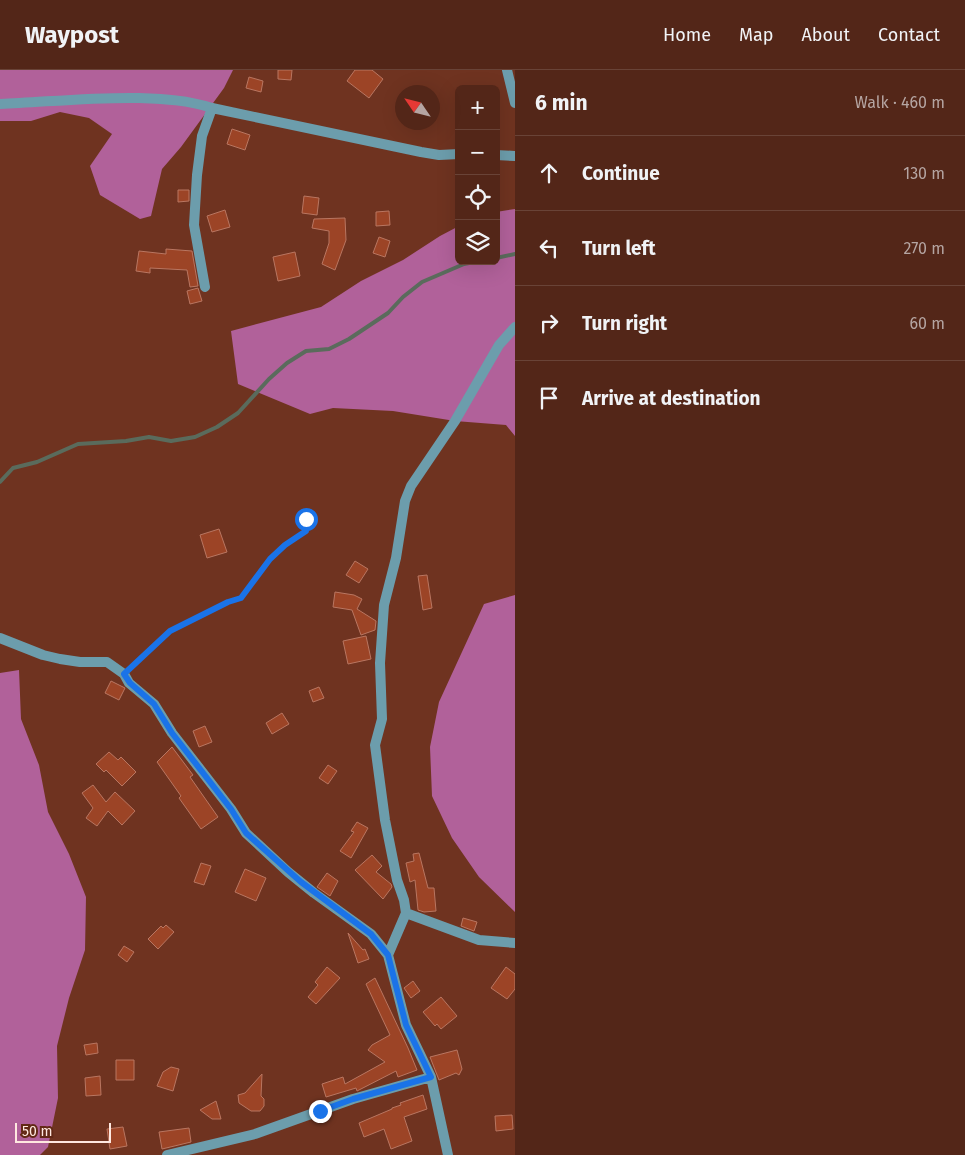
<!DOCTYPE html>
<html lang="en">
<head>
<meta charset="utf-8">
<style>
	:root { --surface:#532618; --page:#592e21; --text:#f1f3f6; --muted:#b5a5a2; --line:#694337 }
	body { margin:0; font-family:"Fira Sans",sans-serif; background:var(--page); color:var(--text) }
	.controls { position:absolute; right:15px; top:15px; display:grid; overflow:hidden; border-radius:8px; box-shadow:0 5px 20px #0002 }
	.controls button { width:45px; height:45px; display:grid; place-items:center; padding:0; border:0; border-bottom:1px solid var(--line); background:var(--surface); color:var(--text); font:25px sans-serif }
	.compass { position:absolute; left:395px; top:15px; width:45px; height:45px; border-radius:50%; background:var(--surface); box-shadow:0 5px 20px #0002; rotate:305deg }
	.scale { position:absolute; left:15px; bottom:12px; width:96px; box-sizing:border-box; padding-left:5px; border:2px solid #ffe8e0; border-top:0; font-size:14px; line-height:18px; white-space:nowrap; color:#ffe8e0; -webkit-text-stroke:4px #622815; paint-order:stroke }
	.stop { position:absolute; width:15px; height:15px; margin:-11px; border:4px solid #1a73e8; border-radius:50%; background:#fff }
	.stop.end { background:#1a73e8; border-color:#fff; box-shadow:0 1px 5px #0008 }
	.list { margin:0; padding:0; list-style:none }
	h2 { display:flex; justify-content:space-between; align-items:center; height:65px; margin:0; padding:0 20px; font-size:21px }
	h2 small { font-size:16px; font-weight:400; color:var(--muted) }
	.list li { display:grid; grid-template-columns:32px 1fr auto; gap:15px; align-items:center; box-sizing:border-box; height:75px; padding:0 20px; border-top:1px solid var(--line) }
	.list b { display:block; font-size:19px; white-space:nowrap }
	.list em { font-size:16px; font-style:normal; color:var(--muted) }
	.icon { flex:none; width:28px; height:28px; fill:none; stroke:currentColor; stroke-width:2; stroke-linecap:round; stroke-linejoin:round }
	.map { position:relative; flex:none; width:515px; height:1085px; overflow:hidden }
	header { display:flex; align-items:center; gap:30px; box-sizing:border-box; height:70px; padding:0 25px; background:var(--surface); border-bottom:1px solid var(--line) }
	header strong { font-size:24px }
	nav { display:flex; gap:28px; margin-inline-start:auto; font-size:18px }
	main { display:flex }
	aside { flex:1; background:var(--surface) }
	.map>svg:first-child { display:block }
	.forest { fill:#b1619a }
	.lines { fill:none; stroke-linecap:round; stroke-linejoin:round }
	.stream { stroke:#5a6b5c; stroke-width:4 }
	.building { fill:#9c4426; stroke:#b97661 }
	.path { stroke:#b78d80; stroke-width:2.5; stroke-dasharray:2.5 4; stroke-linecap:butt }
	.street { stroke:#6c9dac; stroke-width:10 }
	.route { stroke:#1a73e8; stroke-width:6 }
</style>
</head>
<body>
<header>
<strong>Waypost</strong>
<nav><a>Home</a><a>Map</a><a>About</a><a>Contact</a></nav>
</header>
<main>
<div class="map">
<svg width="515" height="1085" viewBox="0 0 515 1085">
	<rect width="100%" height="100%" fill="#6f3320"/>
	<path class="forest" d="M 0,0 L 233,0 L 224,18 L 181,77 L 162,99 L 151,146 L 140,149 L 100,125 L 90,96 L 112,64 L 89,48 L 60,42 L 31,51 L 0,51 Z
		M 515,139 L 515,366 L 506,355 L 455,351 L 393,341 L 333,338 L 310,344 L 238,314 L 231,261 L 321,237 L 361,211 L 403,190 L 440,166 L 459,156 L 459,191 L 496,191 L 496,142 Z
		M 515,525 L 515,842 L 479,807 L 452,768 L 432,726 L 430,677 L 439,632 L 484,534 Z
		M 19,600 L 21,649 L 39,695 L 48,742 L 69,784 L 86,827 L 85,880 L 69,928 L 57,976 L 58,1028 L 48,1077 L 40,1085 L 0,1085 L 0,603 Z"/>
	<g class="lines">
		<path class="stream" d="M 496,188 L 515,184
			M 0,412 L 13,398 L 37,392 L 78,374 L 126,371 L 149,367 L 171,371 L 195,367 L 217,357 L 238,343 L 269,309 L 287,293 L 306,281 L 329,279 L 349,269 L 388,243 L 403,227 L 422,212 L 464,194 L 479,191"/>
	</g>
	<path class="building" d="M 278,0 L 292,0 L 291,10 L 278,9 Z
		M 355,0 L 372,0 L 383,9 L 369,28 L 347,11 Z
		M 249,7 L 263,11 L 261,22 L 246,18 Z
		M 232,59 L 250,65 L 245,80 L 227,74 Z
		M 178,120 L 189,120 L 189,131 L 178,132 Z
		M 304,126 L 319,128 L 317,145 L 302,143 Z
		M 225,140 L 230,157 L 212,162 L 207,146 Z
		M 389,141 L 390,155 L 376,156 L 376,142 Z
		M 345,148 L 346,170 L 335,200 L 322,194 L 329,173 L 329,161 L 312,158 L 314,149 Z
		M 379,167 L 390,171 L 385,187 L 373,183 Z
		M 166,179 L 192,181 L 198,216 L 190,217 L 187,200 L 150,198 L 150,203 L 136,201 L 139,181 L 166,184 Z
		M 295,182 L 300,206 L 278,211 L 273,187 Z
		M 198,218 L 202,231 L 190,234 L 187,221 Z
		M 219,459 L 227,482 L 207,488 L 200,465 Z
		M 355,491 L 368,499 L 359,513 L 346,505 Z
		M 427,505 L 432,538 L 423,540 L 418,506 Z
		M 335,522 L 354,525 L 362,529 L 357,539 L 376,551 L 375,560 L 361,565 L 352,540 L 333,537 Z
		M 366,566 L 371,589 L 348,594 L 343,571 Z
		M 111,611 L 125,618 L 119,630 L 105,623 Z
		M 319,617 L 324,628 L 313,632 L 309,621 Z
		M 282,643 L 289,654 L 272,664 L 266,653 Z
		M 205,656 L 212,672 L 199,677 L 193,661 Z
		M 172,677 L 193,705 L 190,707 L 218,747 L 201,759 L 179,728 L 181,726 L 157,692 Z
		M 109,682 L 118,690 L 121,687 L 136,702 L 122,716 L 106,700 L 104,702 L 96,694 Z
		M 328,695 L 337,701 L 328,714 L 319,708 Z
		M 93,715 L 106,732 L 115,722 L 135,741 L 122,755 L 108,741 L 97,756 L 86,748 L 93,738 L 82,723 Z
		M 357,752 L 368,758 L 351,788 L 340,781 L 354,762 L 351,761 Z
		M 419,783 L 428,818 L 434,818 L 436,841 L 424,842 L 418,840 L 415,810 L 410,812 L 406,793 L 414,791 L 413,784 Z
		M 372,785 L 382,796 L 376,802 L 391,814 L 392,817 L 383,829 L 355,800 Z
		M 201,793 L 211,796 L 204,815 L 194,812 Z
		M 245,799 L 266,808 L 256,831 L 235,822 Z
		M 327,803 L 338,811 L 330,826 L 317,817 Z
		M 463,848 L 477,852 L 474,861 L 461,856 Z
		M 166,855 L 174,862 L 158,879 L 148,869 L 161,856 L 163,858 Z
		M 348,863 L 363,880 L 365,879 L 369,889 L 358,893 Z
		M 124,876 L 134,882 L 127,892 L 118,885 Z
		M 327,897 L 340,908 L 316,934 L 308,927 L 318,915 L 315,912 Z
		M 506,897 L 515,904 L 515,919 L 507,929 L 491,918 Z
		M 375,908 L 408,978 L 417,1000 L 398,1007 L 396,1001 L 357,1021 L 356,1018 L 326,1027 L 322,1014 L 343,1007 L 345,1014 L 385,992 L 368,980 L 372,975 L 390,965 L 366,914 Z
		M 413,911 L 420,921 L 411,928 L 404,918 Z
		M 441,927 L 457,946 L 441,959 L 437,954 L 435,956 L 423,942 Z
		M 97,973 L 98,983 L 86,985 L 84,975 Z
		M 457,980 L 462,999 L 459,1005 L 456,1003 L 439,1010 L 430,987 Z
		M 116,990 L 134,990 L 134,1010 L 116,1010 Z
		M 171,997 L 179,999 L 173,1021 L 157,1016 L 163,1002 Z
		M 262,1004 L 261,1026 L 264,1029 L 264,1036 L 260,1041 L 251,1041 L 239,1033 L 238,1025 L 245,1023 Z
		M 100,1006 L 101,1025 L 86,1026 L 85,1008 Z
		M 423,1025 L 427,1039 L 404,1047 L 412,1071 L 391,1079 L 384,1059 L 364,1067 L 359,1053 L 392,1039 L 392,1038 L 401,1035 L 400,1033 Z
		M 216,1031 L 221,1049 L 212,1049 L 200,1040 Z
		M 512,1045 L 513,1059 L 496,1061 L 495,1046 Z
		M 123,1057 L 127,1076 L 110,1079 L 107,1059 Z
		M 189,1058 L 191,1072 L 162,1079 L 159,1062 Z"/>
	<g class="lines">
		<path class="path" d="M 132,596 L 171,561 L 228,532 L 241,528 L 270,489 L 285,475 L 306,461 L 306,449 L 302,441"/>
		<path class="street" d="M 507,0 L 515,33
			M 0,34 C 46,32 93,27 139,28 C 164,29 188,30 212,38 L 421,82 L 439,85 L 459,84
			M 496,85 L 515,86
			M 205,217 L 194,155 L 197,105 L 202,66 L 212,38
			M 0,568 L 43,585 L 60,589 L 80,592 L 107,592 L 124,604 L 129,613 L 154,634 L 172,663 L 231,739 L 246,763 L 288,802 L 314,823 L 371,864 L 388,885
			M 406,843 L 479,870 L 515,873
			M 431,1007 L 448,1085
			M 167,1085 L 255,1064 L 353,1029 L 431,1007 L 406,955 L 388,885 L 406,843 L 404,830 L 397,810 L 385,750 L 375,675 L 382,649 L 380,593 L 384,535 L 396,488 L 405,431 L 411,416 L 455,351 L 499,275 L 515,257"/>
	</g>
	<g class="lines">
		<path class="route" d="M 306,449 L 306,461 L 285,475 L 270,489 L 241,528 L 228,532 L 170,561 L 124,604 L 130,613 L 154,634 L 172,663 L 231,739 L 246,763 L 301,812 L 371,864 L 388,885 L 406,955 L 431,1007 L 353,1029 L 320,1041"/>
	</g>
</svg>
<div class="controls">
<button>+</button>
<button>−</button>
<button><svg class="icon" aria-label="locate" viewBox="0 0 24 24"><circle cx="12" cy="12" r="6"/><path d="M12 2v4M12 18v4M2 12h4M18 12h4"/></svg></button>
<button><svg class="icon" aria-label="layers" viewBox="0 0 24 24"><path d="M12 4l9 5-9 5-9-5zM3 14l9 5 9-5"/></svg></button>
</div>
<svg class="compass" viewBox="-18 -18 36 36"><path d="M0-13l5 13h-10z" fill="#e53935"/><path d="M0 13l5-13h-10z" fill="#b5a5a2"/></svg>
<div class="scale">50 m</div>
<div class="stop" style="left:306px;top:449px"></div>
<div class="stop end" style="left:320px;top:1041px"></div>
</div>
<aside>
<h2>6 min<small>Walk · 460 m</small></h2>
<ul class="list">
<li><svg class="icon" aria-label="ahead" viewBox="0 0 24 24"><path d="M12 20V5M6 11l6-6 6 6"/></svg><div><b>Continue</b></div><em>130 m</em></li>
<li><svg class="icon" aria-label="left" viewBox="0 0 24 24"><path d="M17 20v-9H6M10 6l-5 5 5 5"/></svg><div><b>Turn left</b></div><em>270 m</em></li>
<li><svg class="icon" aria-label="right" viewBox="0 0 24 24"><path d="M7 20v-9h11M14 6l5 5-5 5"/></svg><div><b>Turn right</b></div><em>60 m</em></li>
<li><svg class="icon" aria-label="arrive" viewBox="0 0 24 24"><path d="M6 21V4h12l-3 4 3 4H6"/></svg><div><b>Arrive at destination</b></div></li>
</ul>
</aside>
</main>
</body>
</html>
